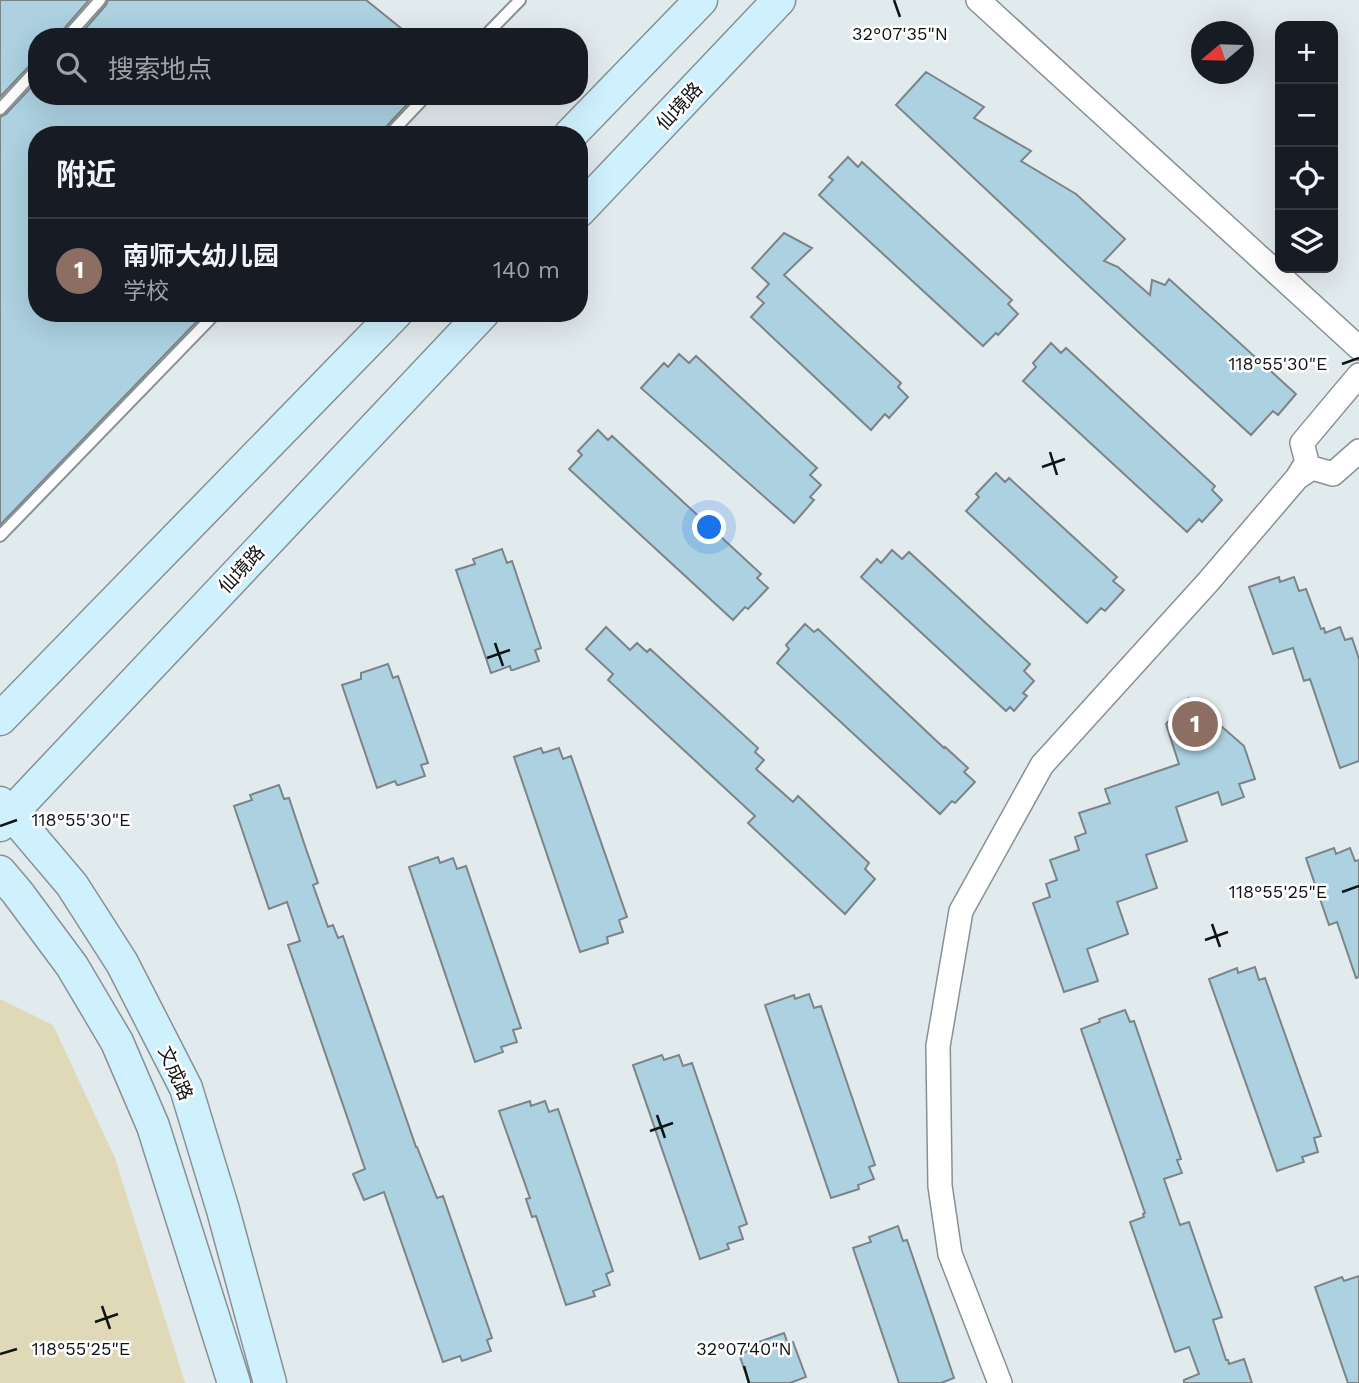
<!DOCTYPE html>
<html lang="zh">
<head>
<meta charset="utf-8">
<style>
	:root { --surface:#171b24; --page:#242831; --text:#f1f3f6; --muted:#9ea1a6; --line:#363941; --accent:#b0ac97 }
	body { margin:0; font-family:"Work Sans","Noto Sans SC",sans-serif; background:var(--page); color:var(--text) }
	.controls { position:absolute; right:21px; top:21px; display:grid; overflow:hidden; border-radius:14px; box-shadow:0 7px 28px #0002 }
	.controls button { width:63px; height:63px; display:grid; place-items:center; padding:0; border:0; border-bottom:2px solid var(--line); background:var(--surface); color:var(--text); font:35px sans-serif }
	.compass { position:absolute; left:1191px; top:21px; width:63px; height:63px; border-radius:50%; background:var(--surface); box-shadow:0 7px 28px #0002; rotate:251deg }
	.you { position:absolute; left:710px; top:528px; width:24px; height:24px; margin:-18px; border:5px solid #fff; border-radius:50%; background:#1a73e8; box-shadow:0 0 0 10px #1a73e833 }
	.badge { display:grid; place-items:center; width:46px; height:46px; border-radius:50%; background:var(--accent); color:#fff; font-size:23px; font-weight:700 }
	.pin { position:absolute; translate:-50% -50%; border:4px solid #fff; box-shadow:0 2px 7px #0006 }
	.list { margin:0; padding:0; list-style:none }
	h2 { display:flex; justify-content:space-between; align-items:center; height:91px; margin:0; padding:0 28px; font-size:30px }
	h2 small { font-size:23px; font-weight:400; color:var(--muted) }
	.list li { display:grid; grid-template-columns:46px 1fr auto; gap:21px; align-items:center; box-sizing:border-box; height:105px; padding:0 28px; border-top:2px solid var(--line) }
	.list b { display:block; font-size:26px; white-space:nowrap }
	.list p { margin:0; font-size:23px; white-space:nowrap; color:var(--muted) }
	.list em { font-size:23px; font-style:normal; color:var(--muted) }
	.icon { flex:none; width:38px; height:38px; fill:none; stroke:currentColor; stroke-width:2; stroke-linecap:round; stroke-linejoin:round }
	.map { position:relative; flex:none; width:1359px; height:1383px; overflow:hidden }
	.search { position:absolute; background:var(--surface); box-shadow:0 7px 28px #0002; left:28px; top:28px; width:560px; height:77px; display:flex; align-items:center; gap:18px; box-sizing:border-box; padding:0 24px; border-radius:28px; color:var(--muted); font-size:26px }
	.panel { position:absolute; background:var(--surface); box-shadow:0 7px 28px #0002; left:28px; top:126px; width:560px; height:196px; border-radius:28px }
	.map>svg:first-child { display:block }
	.green { fill:#dfd9b8 }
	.building { fill:#acd1e0; stroke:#7c8488; stroke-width:2 }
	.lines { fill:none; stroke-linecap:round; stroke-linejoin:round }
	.lane-casing { stroke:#889094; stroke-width:14 }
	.street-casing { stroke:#889094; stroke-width:26 }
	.secondary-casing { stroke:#889094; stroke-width:35 }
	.lane { stroke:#fff; stroke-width:10 }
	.street { stroke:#fff; stroke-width:23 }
	.secondary { stroke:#cff1fd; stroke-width:32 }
	.ticks { fill:none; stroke:#101314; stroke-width:2.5 }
	.labels { text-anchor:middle; stroke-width:5; stroke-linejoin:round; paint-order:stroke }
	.street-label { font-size:19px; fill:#101314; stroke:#fff }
	.ticks-label { font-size:18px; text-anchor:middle; fill:#101314; stroke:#fff; stroke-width:5; stroke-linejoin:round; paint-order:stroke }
</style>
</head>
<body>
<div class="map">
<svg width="1359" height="1383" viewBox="0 0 1359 1383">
	<rect width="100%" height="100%" fill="#e1eaed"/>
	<path class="green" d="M 0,999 L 53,1025 L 115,1158 L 185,1383 L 0,1383 Z"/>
	<path class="building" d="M 0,0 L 89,0 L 61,32 L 59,37 L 37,37 L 37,61 L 31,64 L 0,97 Z
		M 108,0 L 366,0 L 412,37 L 78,37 L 106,5 Z
		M 926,72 L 984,107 L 974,118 L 1031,151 L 1021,161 L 1076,194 L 1125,239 L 1104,261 L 1118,267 L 1150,295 L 1152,280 L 1165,285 L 1169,279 L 1296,394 L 1278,415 L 1273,411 L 1251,435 L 1133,327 L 896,105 Z
		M 37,81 L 37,96 L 415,96 L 383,130 L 381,135 L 37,135 L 37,313 L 205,313 L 0,525 L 0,117 L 6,114 Z
		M 848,157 L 858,167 L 862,162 L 1012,300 L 1008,304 L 1018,314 L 998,335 L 996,333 L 983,346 L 819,195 L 833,180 L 829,177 Z
		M 784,233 L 812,248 L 784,275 L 901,383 L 898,387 L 908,397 L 889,418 L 885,414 L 871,430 L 751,317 L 764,303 L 757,297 L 769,284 L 752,268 Z
		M 1051,343 L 1061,353 L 1066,348 L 1215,486 L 1212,490 L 1222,500 L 1202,522 L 1199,519 L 1187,532 L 1023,381 L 1036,367 L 1033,363 Z
		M 679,354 L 689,363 L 696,356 L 817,468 L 810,475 L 821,485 L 810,497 L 814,500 L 794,523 L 641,388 L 664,363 L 668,367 Z
		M 598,430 L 608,440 L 612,436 L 761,574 L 757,578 L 768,588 L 748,609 L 745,607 L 733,620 L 569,469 L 582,455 L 578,451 Z
		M 996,473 L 1005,482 L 1009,478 L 1117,577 L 1113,581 L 1124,590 L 1105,611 L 1101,608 L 1087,623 L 966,511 L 979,497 L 976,494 Z
		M 502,549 L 507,563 L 512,561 L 541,648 L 535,650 L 539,661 L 513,670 L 511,670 L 510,666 L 491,673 L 456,570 L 475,564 L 473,559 Z
		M 892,550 L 902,559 L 909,552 L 1030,664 L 1024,671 L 1034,681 L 1023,693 L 1027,696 L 1014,711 L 1010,707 L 1006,711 L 861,577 L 877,559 L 881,563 Z
		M 1279,577 L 1280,582 L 1294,577 L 1299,591 L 1306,589 L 1321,629 L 1324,628 L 1325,633 L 1340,627 L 1345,640 L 1352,638 L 1359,659 L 1359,761 L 1340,768 L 1310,679 L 1304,681 L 1293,648 L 1273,654 L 1249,587 Z
		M 805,624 L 814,632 L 818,629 L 944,748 L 945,747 L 968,768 L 964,772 L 975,782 L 955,803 L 952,801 L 940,814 L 777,663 L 789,649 L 786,645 Z
		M 606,627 L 630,650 L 637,643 L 647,652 L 650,649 L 758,748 L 755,752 L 764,760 L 756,769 L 793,802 L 798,796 L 869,863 L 865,869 L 875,879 L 845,914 L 748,823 L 755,816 L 608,680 L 613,674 L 586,649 Z
		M 388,664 L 393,678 L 398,676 L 428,763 L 421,765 L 425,776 L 399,785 L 397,785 L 395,781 L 377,788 L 342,685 L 361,679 L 361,673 Z
		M 1189,698 L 1244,746 L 1255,779 L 1239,784 L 1244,797 L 1222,805 L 1218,792 L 1176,807 L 1187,841 L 1146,855 L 1157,888 L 1117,902 L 1128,934 L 1087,949 L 1098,981 L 1064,992 L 1033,903 L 1050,897 L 1046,884 L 1057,880 L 1050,860 L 1079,850 L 1075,837 L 1086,833 L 1079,813 L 1110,803 L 1105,789 L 1179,764 L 1166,724 Z
		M 541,748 L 543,753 L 559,748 L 563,759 L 571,756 L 627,917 L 619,920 L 623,932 L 607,937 L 608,943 L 580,952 L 514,757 Z
		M 279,785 L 284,799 L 289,798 L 306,849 L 318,883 L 313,885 L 328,927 L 333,925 L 338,938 L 343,936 L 416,1147 L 417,1147 L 437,1198 L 443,1196 L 492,1338 L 487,1340 L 491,1351 L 462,1361 L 460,1356 L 443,1362 L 384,1192 L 364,1200 L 353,1174 L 365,1169 L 288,945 L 300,941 L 287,902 L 269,909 L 234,806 L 252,800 L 250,795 Z
		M 1334,848 L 1336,854 L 1350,848 L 1355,861 L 1359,860 L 1359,977 L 1356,978 L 1337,922 L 1329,925 L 1306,858 Z
		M 438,857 L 440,863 L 453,858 L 457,869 L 466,866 L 521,1028 L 513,1030 L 517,1042 L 501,1047 L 503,1052 L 475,1062 L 409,867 Z
		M 1255,967 L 1259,980 L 1265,978 L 1321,1136 L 1314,1138 L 1318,1152 L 1302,1157 L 1304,1162 L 1277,1171 L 1209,979 L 1237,968 L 1238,973 Z
		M 809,994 L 814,1008 L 821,1006 L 875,1165 L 869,1167 L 874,1179 L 858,1185 L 859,1189 L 831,1198 L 765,1005 L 794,995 L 795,999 Z
		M 1125,1010 L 1130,1022 L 1134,1021 L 1181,1159 L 1177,1160 L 1182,1173 L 1164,1179 L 1180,1225 L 1189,1222 L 1211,1286 L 1222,1317 L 1213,1320 L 1226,1360 L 1228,1360 L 1229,1364 L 1244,1359 L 1252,1383 L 1184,1383 L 1184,1380 L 1199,1374 L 1189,1347 L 1175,1352 L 1130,1222 L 1144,1217 L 1143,1214 L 1145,1213 L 1081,1029 L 1100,1022 L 1099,1019 Z
		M 662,1055 L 664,1060 L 679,1055 L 683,1066 L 692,1063 L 747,1224 L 739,1227 L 743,1239 L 727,1244 L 729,1249 L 700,1259 L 633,1065 Z
		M 530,1101 L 531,1106 L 545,1101 L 549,1112 L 558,1109 L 613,1271 L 606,1274 L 610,1285 L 593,1291 L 595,1296 L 566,1305 L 536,1216 L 532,1217 L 526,1199 L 530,1198 L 499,1111 Z
		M 898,1226 L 903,1241 L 907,1240 L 954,1378 L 941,1383 L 899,1383 L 853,1248 L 871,1242 L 869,1237 Z
		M 1359,1276 L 1359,1383 L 1348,1383 L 1315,1287 L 1342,1277 L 1344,1281 Z
		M 784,1333 L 788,1344 L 793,1342 L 806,1377 L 790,1383 L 749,1383 L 739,1354 L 758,1348 L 756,1343 Z"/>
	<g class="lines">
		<g class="lane-casing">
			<path id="lane" d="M 67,37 L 100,0
				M 484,37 L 520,0
				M 0,109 L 37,69
				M 389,135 L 426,96
				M 0,536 L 216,313"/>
		</g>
		<g class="street-casing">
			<path id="street" d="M 978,0 L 1359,348
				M 1297,478 L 1307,462 L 1302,443 L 1359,375
				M 1000,1383 L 950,1254 L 940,1186 L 938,1046 L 961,911 L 1042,765 L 1208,582 L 1297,478 L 1312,468 L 1333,474 L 1359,451"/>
		</g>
		<g class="secondary-casing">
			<path id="secondary" d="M 570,135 L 701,0
				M 579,211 L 779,0
				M 0,719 L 396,313
				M 0,803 L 11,813 L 72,885 L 122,963 L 186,1088 L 223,1210 L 270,1383
				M 0,825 L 483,313
				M 0,872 L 17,892 L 72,966 L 117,1042 L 153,1126 L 234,1383"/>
		</g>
		<use href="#lane" class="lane"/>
		<use href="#street" class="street"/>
		<use href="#secondary" class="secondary"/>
	</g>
	<path class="ticks" d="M 894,0 L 900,17M 1342,364 L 1359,358M 1050,452 L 1057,475M 1042,467 L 1065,459M 495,643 L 503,666M 487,658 L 510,650M 0,826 L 17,820M 1342,892 L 1359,886M 1212,924 L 1220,947M 1205,940 L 1228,932M 657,1115 L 665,1138M 650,1131 L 673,1123M 102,1306 L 110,1329M 95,1322 L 118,1314M 0,1354 L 17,1349M 744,1366 L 749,1383"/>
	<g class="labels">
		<g class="street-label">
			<text transform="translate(679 106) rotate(-47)" y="7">仙境路</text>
			<text transform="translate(241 569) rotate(-47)" y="7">仙境路</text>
			<text transform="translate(176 1073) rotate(66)" y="7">文成路</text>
		</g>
	</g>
	<g class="ticks-label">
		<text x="900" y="40">32°07'35"N</text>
		<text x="1278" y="370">118°55'30"E</text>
		<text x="81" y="826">118°55'30"E</text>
		<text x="1278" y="898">118°55'25"E</text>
		<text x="81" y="1355">118°55'25"E</text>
		<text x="744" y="1355">32°07'40"N</text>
	</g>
</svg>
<div class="controls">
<button>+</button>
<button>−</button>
<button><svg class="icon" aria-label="locate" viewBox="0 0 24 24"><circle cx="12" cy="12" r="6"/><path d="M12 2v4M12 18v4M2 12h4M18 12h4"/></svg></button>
<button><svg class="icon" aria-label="layers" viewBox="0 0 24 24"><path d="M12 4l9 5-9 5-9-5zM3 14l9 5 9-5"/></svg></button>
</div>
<svg class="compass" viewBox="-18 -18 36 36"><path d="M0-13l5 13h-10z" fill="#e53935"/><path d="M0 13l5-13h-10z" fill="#9ea1a6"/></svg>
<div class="you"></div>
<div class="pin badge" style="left:1195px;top:724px;background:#8d6e63">1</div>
<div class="search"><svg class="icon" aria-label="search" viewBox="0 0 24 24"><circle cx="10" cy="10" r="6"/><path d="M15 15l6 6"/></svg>搜索地点</div>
<section class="panel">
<h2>附近<small></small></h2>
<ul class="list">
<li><span class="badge" style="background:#8d6e63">1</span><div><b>南师大幼儿园</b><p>学校</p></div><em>140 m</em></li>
</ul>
</section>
</div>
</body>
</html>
